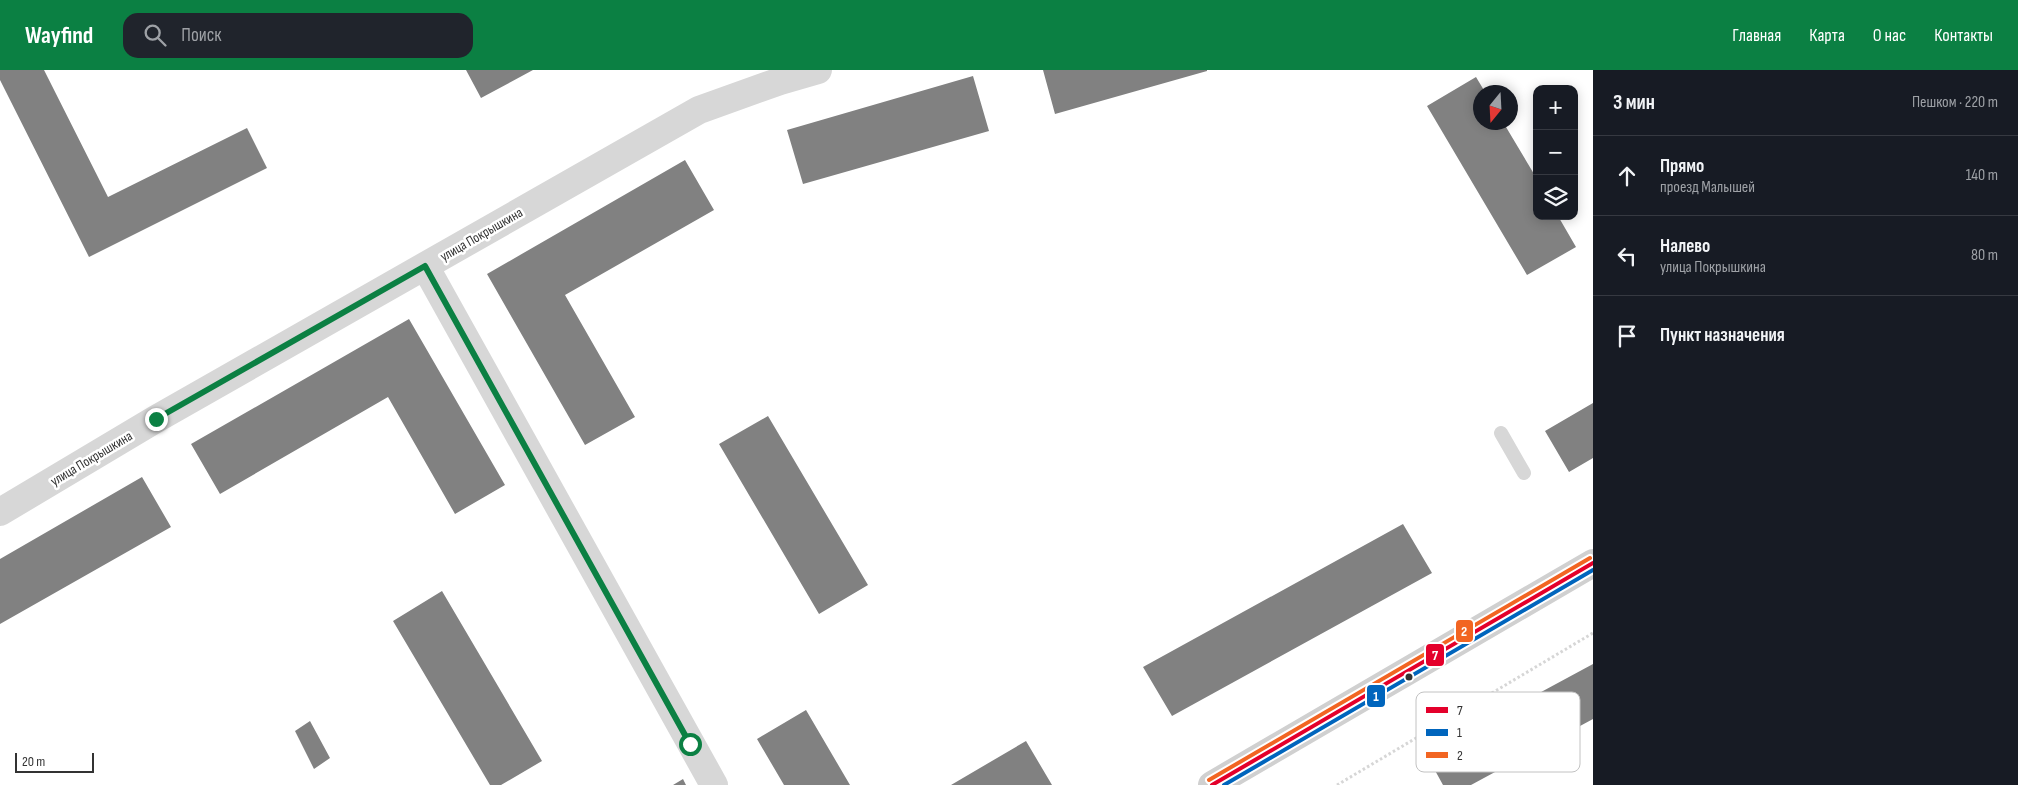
<!DOCTYPE html>
<html lang="ru">
<head>
<meta charset="utf-8">
<style>
	:root { --surface:#171b24; --page:#20242c; --text:#f1f3f6; --muted:#9ea1a6; --line:#363941; --accent:#0b8043 }
	body { margin:0; font-family:"Sofia Sans Condensed",sans-serif; background:var(--page); color:var(--text) }
	.controls { position:absolute; right:15px; top:15px; display:grid; overflow:hidden; border-radius:10px; box-shadow:0 2px 12px #0003 }
	.controls button { width:45px; height:45px; display:grid; place-items:center; padding:0; border:0; border-bottom:1px solid var(--line); background:var(--surface); color:var(--text); font:25px sans-serif }
	.compass { position:absolute; left:1473px; top:15px; width:45px; height:45px; border-radius:50%; background:var(--surface); box-shadow:0 2px 12px #0003; rotate:198deg }
	.scale { position:absolute; left:15px; bottom:12px; width:79px; box-sizing:border-box; padding-left:5px; border:2px solid #333; border-top:0; font-size:14px; line-height:18px; white-space:nowrap; color:#333; -webkit-text-stroke:4px #fff; paint-order:stroke }
	.stop { position:absolute; width:15px; height:15px; margin:-11px; border:4px solid #0b8043; border-radius:50%; background:#fff }
	.stop.end { background:#0b8043; border-color:#fff; box-shadow:0 1px 5px #0008 }
	.list { margin:0; padding:0; list-style:none }
	h2 { display:flex; justify-content:space-between; align-items:center; height:65px; margin:0; padding:0 20px; font-size:21px }
	h2 small { font-size:16px; font-weight:400; color:var(--muted) }
	.list li { display:grid; grid-template-columns:32px 1fr auto; gap:15px; align-items:center; box-sizing:border-box; height:80px; padding:0 20px; border-top:1px solid var(--line) }
	.list b { display:block; font-size:19px; white-space:nowrap }
	.list p { margin:0; font-size:16px; white-space:nowrap; color:var(--muted) }
	.list em { font-size:16px; font-style:normal; color:var(--muted) }
	.icon { flex:none; width:28px; height:28px; fill:none; stroke:currentColor; stroke-width:2; stroke-linecap:round; stroke-linejoin:round }
	.map { position:relative; flex:none; width:1593px; height:715px; overflow:hidden }
	header { display:flex; align-items:center; gap:30px; box-sizing:border-box; height:70px; padding:0 25px; background:var(--accent); color:#fff }
	header strong { font-size:24px }
	nav { display:flex; gap:28px; margin-inline-start:auto; font-size:18px }
	.search { width:350px; height:45px; background:var(--page); display:flex; align-items:center; gap:12px; box-sizing:border-box; padding:0 18px; border-radius:15px; color:var(--muted); font-size:19px }
	main { display:flex }
	aside { flex:1; background:var(--surface) }
	.map>svg:first-child { display:block }
	.building { fill:#818181 }
	.lines { fill:none; stroke-linecap:round; stroke-linejoin:round }
	.path { stroke:#d6d6d6; stroke-width:3; stroke-dasharray:2.5 2.5; stroke-linecap:butt }
	.lane { stroke:#d7d7d7; stroke-width:14 }
	.street { stroke:#d7d7d7; stroke-width:28 }
	.secondary { stroke:#d0d0d0; stroke-width:28 }
	.bus-1-casing { stroke:#fff; stroke-width:8 }
	.bus-2-casing { stroke:#fff; stroke-width:8 }
	.bus-3-casing { stroke:#fff; stroke-width:8 }
	.bus-1 { stroke:#e4002b; stroke-width:4 }
	.bus-2 { stroke:#0065bd; stroke-width:4 }
	.bus-3 { stroke:#f26522; stroke-width:4 }
	.route { stroke:#0b8043; stroke-width:6 }
	.bus-dot { fill:#333; stroke:#fff; stroke-width:2 }
	.labels { text-anchor:middle; stroke-width:5; stroke-linejoin:round; paint-order:stroke }
	.street-label { font-size:14px; fill:#333; stroke:#fff }
	.key { fill:#fff; stroke:#c2c2c2; stroke-width:1 }
	.key-label { font-size:14px; fill:#333 }
	.line-badge { stroke:#fff; stroke-width:2 }
	.badge-label { font-size:14px; text-anchor:middle; font-weight:bold; fill:#fff }
</style>
</head>
<body>
<header>
<strong>Wayfind</strong>
<div class="search"><svg class="icon" aria-label="search" viewBox="0 0 24 24"><circle cx="10" cy="10" r="6"/><path d="M15 15l6 6"/></svg>Поиск</div>
<nav><a>Главная</a><a>Карта</a><a>О нас</a><a>Контакты</a></nav>
</header>
<main>
<div class="map">
<svg width="1593" height="715" viewBox="0 0 1593 715">
	<rect width="100%" height="100%" fill="#fff"/>
	<path class="building" d="M 0,0 L 44,0 L 108,127 L 247,58 L 267,98 L 89,187 L 0,10 Z
		M 466,0 L 533,0 L 481,28 Z
		M 1043,0 L 1207,0 L 1207,1 L 1055,44 Z
		M 973,6 L 989,61 L 803,114 L 787,60 Z
		M 1476,7 L 1485,22 L 1480,22 L 1480,52 L 1503,52 L 1537,109 L 1537,146 L 1558,146 L 1576,177 L 1527,205 L 1427,36 Z
		M 685,90 L 714,140 L 565,225 L 635,347 L 585,375 L 487,204 Z
		M 409,249 L 505,415 L 455,444 L 388,327 L 220,424 L 191,374 Z
		M 1593,333 L 1593,388 L 1569,402 L 1545,361 Z
		M 768,346 L 868,515 L 819,544 L 719,374 Z
		M 142,407 L 171,457 L 0,554 L 0,489 Z
		M 1403,454 L 1432,503 L 1172,646 L 1143,597 Z
		M 442,521 L 542,691 L 501,715 L 490,715 L 393,551 Z
		M 1593,594 L 1593,649 L 1471,715 L 1443,715 L 1426,684 Z
		M 806,640 L 850,715 L 784,715 L 757,669 Z
		M 310,651 L 330,688 L 314,699 L 295,661 Z
		M 1026,671 L 1052,715 L 951,715 Z
		M 683,709 L 686,715 L 673,715 Z"/>
	<g class="lines">
		<path class="path" d="M 1337,715 L 1593,563"/>
		<path class="lane" d="M 1501,363 L 1524,403"/>
		<path class="street" d="M 425,196 L 714,715
			M 0,442 L 156,349 L 699,40 L 780,11 L 818,0"/>
		<path class="secondary" d="M 1212,715 L 1593,493"/>
		<g class="bus-1-casing">
			<path id="bus-1" d="M 1212,715 L 1593,493"/>
		</g>
		<g class="bus-2-casing">
			<path id="bus-2" d="M 1224,715 L 1593,500"/>
		</g>
		<g class="bus-3-casing">
			<path id="bus-3" d="M 1209,710 L 1590,488"/>
		</g>
		<use href="#bus-1" class="bus-1"/>
		<use href="#bus-2" class="bus-2"/>
		<use href="#bus-3" class="bus-3"/>
	</g>
	<g class="lines">
		<path class="route" d="M 156,349 L 425,196 L 690,674"/>
	</g>
	<circle class="bus-dot" cx="1409" cy="607" r="4.5"/>
	<g class="labels">
		<g class="street-label">
			<text transform="translate(481 164) rotate(-30)" y="5">улица Покрышкина</text>
			<text transform="translate(91 388) rotate(-31)" y="5">улица Покрышкина</text>
		</g>
	</g>
	<rect x="1416" y="622" width="164" height="80" rx="8" class="key"/>
	<rect x="1426" y="637" width="22" height="6" fill="#e4002b"/>
	<rect x="1426" y="659" width="22" height="7" fill="#0065bd"/>
	<rect x="1426" y="682" width="22" height="6" fill="#f26522"/>
	<g class="key-label">
		<text x="1457" y="645">7</text>
		<text x="1457" y="667">1</text>
		<text x="1457" y="690">2</text>
	</g>
	<g class="line-badge">
		<rect x="1455" y="549" width="19" height="24" rx="5" fill="#f26522"/>
		<rect x="1425" y="573" width="20" height="24" rx="5" fill="#e4002b"/>
		<rect x="1366" y="614" width="20" height="24" rx="5" fill="#0065bd"/>
	</g>
	<g class="badge-label">
		<text x="1464" y="566">2</text>
		<text x="1435" y="590">7</text>
		<text x="1376" y="631">1</text>
	</g>
</svg>
<div class="controls">
<button>+</button>
<button>−</button>
<button><svg class="icon" aria-label="layers" viewBox="0 0 24 24"><path d="M12 4l9 5-9 5-9-5zM3 14l9 5 9-5"/></svg></button>
</div>
<svg class="compass" viewBox="-18 -18 36 36"><path d="M0-13l5 13h-10z" fill="#e53935"/><path d="M0 13l5-13h-10z" fill="#9ea1a6"/></svg>
<div class="scale">20 m</div>
<div class="stop" style="left:690px;top:674px"></div>
<div class="stop end" style="left:156px;top:349px"></div>
</div>
<aside>
<h2>3 мин<small>Пешком · 220 m</small></h2>
<ul class="list">
<li><svg class="icon" aria-label="ahead" viewBox="0 0 24 24"><path d="M12 20V5M6 11l6-6 6 6"/></svg><div><b>Прямо</b><p>проезд Малышей</p></div><em>140 m</em></li>
<li><svg class="icon" aria-label="left" viewBox="0 0 24 24"><path d="M17 20v-9H6M10 6l-5 5 5 5"/></svg><div><b>Налево</b><p>улица Покрышкина</p></div><em>80 m</em></li>
<li><svg class="icon" aria-label="arrive" viewBox="0 0 24 24"><path d="M6 21V4h12l-3 4 3 4H6"/></svg><div><b>Пункт назначения</b></div></li>
</ul>
</aside>
</main>
</body>
</html>
